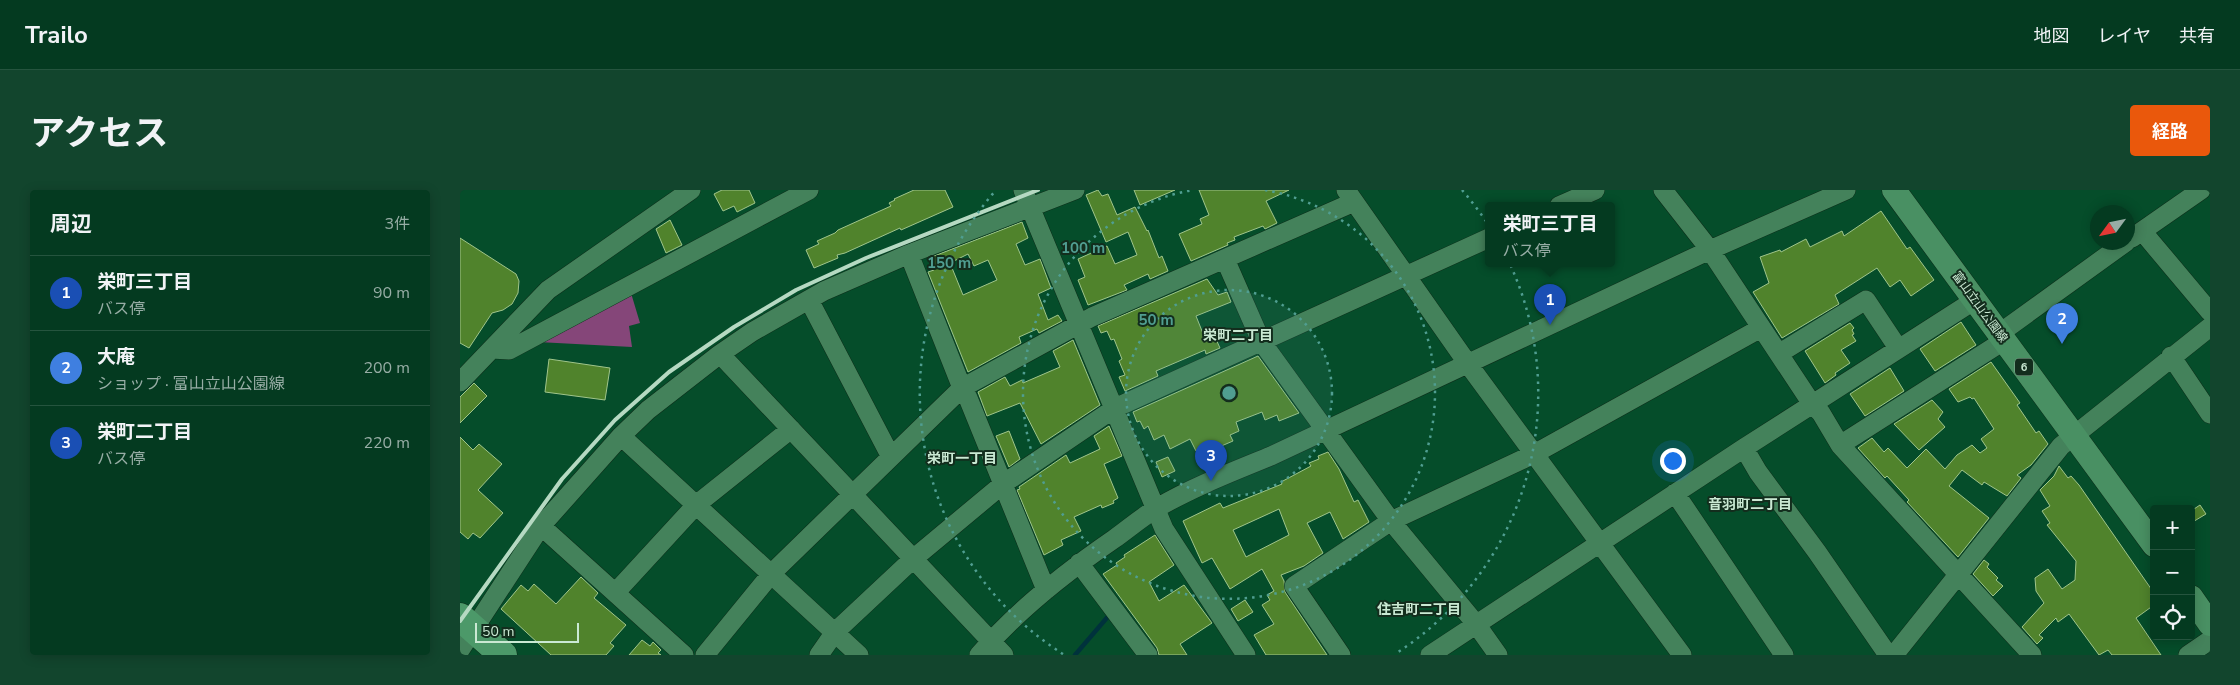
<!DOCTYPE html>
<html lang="ja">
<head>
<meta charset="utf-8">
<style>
	:root { --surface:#043a20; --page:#12452d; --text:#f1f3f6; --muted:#97ada5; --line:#25543e; --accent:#ea580c }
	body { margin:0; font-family:"Nunito Sans","Noto Sans JP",sans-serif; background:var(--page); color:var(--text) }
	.controls { position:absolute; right:15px; bottom:15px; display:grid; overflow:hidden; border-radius:5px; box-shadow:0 2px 12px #0003 }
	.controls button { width:45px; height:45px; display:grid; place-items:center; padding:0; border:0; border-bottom:1px solid var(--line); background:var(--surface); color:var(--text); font:25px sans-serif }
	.compass { position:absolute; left:1630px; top:15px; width:45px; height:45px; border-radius:50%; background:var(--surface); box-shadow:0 2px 12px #0003; rotate:237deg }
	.scale { position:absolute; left:15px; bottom:12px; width:104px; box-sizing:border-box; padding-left:5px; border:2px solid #cae9d3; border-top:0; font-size:14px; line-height:18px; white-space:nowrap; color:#cae9d3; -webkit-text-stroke:4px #132d1d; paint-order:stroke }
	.you { position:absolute; left:1212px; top:270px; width:18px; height:18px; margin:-12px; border:4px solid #fff; border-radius:50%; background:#1a73e8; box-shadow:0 0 0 8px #1a73e833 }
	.badge { display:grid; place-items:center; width:32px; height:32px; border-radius:50%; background:var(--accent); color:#fff; font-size:16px; font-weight:700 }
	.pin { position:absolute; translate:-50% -41px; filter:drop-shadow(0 1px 2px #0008) }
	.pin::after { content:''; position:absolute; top:26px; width:18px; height:15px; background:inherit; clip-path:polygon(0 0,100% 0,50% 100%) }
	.popup { position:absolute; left:1025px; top:12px; width:130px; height:65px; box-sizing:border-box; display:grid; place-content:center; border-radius:5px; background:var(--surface); filter:drop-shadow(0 1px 4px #0005); font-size:16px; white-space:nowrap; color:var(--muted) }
	.popup b { font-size:19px; color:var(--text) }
	.popup::after { content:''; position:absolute; left:50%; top:100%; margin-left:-10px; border:10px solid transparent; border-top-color:var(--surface) }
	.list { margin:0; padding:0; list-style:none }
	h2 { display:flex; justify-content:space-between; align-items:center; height:65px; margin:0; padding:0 20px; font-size:21px }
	h2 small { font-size:16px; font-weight:400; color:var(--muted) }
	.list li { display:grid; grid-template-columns:32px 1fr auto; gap:15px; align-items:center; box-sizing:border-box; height:75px; padding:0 20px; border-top:1px solid var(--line) }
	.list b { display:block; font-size:19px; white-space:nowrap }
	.list p { margin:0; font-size:16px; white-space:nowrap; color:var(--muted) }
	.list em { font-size:16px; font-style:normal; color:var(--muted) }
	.icon { flex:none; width:28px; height:28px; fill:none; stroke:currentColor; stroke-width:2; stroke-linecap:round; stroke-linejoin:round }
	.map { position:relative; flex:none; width:1750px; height:465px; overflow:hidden; border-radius:5px }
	header { display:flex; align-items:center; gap:30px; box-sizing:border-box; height:70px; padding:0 25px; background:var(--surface); border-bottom:1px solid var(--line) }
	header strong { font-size:24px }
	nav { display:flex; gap:28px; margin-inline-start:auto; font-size:18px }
	.intro { display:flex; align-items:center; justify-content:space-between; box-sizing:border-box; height:120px; padding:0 30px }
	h1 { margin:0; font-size:35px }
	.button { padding:12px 22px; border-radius:5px; background:var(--accent); color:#fff; font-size:18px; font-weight:700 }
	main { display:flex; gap:30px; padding:0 30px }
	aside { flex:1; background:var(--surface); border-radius:5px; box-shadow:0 2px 12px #0003 }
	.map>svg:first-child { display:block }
	.green { fill:#854679 }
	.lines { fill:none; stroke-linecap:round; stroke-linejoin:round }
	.stream { stroke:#00323c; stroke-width:4.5 }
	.building { fill:#50832c; stroke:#a0c58b; fill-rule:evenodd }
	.minor-casing { stroke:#0d2e1a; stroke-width:20 }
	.major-casing { stroke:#0d2e1a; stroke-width:25 }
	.highway-casing { stroke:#0d2e1a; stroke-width:29 }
	.minor { stroke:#44825b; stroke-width:19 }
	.major { stroke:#499063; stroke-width:24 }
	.highway { stroke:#4c9969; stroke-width:28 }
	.rail { stroke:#b6d9c2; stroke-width:4 }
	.ring { fill:none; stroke:#509e91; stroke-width:2.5; stroke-dasharray:2.5 5 }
	.labels { text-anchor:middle; stroke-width:4; stroke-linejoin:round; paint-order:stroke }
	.shield { fill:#132d1d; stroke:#93b19c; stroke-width:1 }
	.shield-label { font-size:11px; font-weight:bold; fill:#cae9d3 }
	.street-label { font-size:12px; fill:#cae9d3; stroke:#132d1d }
	.neighbourhood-label { font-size:14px; font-weight:bold; fill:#cae9d3; stroke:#132d1d }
	.centre { fill:#509e91; stroke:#132d1d; stroke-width:2.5 }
	.ring-label { font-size:15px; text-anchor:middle; font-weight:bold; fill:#509e91; stroke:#132d1d; stroke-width:4; stroke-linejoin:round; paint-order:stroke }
</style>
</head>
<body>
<header>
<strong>Trailo</strong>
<nav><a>地図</a><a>レイヤ</a><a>共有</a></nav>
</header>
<div class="intro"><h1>アクセス</h1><a class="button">経路</a></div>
<main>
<aside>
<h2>周辺<small>3件</small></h2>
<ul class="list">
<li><span class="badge" style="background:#1a4fb4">1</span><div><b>栄町三丁目</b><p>バス停</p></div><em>90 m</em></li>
<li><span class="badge" style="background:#3f7fe0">2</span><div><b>大庵</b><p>ショップ · 富山立山公園線</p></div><em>200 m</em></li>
<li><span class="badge" style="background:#1a4fb4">3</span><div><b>栄町二丁目</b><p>バス停</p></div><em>220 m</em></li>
</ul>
</aside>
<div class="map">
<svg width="1750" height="465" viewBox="0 0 1750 465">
	<rect width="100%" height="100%" fill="#054d2a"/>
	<path class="green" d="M 171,103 L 180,133 L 169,136 L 172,157 L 78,152 Z"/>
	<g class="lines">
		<path class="stream" d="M 615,465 L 651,423"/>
	</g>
	<path class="building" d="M 262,0 L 289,0 L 295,13 L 277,22 L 274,16 L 263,21 L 254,4 Z
		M 454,0 L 485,0 L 493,17 L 441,40 L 440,38 L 385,63 L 377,65 L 378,68 L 354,78 L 346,60 L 359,54 L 357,51 L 375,43 L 378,40 L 431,16 L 429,13 L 435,10 L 434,9 Z
		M 638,0 L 642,6 L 648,4 L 657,25 L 675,17 L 687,41 L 688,40 L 699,68 L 702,66 L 708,81 L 690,89 L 688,84 L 664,95 L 667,100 L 628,115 L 618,90 L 625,87 L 618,69 L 647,56 L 655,74 L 677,65 L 668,42 L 646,52 L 626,5 Z
		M 674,0 L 715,0 L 680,15 Z
		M 739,0 L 829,0 L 806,11 L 817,33 L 805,39 L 803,36 L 774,47 L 775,50 L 767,53 L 768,55 L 731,71 L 719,44 L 742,34 L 740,29 L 749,25 Z
		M 1421,21 L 1447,59 L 1450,57 L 1474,90 L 1451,106 L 1440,90 L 1430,97 L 1417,78 L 1375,105 L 1379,114 L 1322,148 L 1293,102 L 1309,93 L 1300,67 L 1320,60 L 1321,62 L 1346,49 L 1350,57 L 1382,41 L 1384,46 Z
		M 210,30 L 222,55 L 206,63 L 196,39 Z
		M 562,32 L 568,48 L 556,54 L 565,75 L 580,69 L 591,98 L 578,104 L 588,130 L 598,125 L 602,131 L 579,143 L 577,139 L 559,147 L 561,153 L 508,182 L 468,82 L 474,80 L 469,68 ZM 508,64 L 514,76 L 528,70 L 537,90 L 503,105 L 490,73 Z
		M 0,48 L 56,84 L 59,91 L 58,103 L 52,114 L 43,120 L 32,123 L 9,158 L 0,153 Z
		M 747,89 L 758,105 L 767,102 L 771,112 L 736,126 L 746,151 L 755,147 L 760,158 L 746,164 L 745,160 L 696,181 L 698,186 L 665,201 L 659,187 L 665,185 L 659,171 L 662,169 L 654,149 L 651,150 L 647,141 L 641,143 L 638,136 Z
		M 1501,132 L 1516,155 L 1475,181 L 1460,159 Z
		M 1390,133 L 1394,138 L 1392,140 L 1394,144 L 1392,145 L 1396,151 L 1381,160 L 1390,173 L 1375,183 L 1376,185 L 1365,193 L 1345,161 Z
		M 613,150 L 640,215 L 581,254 L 560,213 L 527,226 L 518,202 L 545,187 L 550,196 L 562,190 L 563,193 L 600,177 L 593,161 Z
		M 798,166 L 839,223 L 819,231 L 817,225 L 805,230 L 802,222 L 776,232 L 779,241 L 770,245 L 773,251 L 759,257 L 761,260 L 749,266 L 745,257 L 736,261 L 730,249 L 710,259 L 704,245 L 694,250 L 688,236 L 684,239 L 680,231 L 677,232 L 673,222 Z
		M 89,169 L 150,178 L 145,210 L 85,202 Z
		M 1531,172 L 1560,213 L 1557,215 L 1576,243 L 1579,241 L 1588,254 L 1571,275 L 1557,285 L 1561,288 L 1547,306 L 1524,292 L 1522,295 L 1502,280 L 1489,296 L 1529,328 L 1498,367 L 1447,312 L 1449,310 L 1427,286 L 1425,288 L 1398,258 L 1412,248 L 1424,262 L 1428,258 L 1447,278 L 1466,259 L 1485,279 L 1497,265 L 1512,255 L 1520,263 L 1527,258 L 1521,249 L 1534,239 L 1514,208 L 1512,209 L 1510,207 L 1498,212 L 1489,199 Z
		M 1430,178 L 1444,201 L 1405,226 L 1390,204 Z
		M 14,193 L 27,206 L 0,233 L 0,207 Z
		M 1472,210 L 1483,222 L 1478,229 L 1485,237 L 1459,260 L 1434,234 Z
		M 649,236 L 662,266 L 644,274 L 658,308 L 653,311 L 654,313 L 642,318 L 641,315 L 614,327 L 621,341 L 601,350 L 603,355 L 584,365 L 557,300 L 560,299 L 559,297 L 606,265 L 610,273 L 640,259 L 634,246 Z
		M 549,241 L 560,269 L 549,277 L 536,246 Z
		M 0,247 L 13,260 L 19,254 L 42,274 L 18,300 L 43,323 L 20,348 L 13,343 L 8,349 L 0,342 Z
		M 868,262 L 879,279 L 894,312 L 898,310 L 909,332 L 883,349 L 870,322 L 847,333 L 863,363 L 844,376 L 821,385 L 824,391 L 825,402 L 867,465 L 806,465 L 794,445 L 814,434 L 802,415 L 810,410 L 807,405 L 814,401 L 802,379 L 770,399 L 752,368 L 742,373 L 723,331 L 760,313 L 763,318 L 822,294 L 821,292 L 851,276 L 849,273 L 859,269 L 858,266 ZM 819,319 L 829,345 L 786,367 L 773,340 Z
		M 708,267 L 715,281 L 702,287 L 696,272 Z
		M 1599,276 L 1608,288 L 1611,286 L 1619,295 L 1694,403 L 1694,415 L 1676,428 L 1701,465 L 1652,465 L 1648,460 L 1639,465 L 1609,424 L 1598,432 L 1596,428 L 1579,445 L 1583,448 L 1577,454 L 1562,437 L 1584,413 L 1576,401 L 1575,388 L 1588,379 L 1602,399 L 1615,390 L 1616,371 L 1587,335 L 1590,333 L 1582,321 L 1590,316 L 1580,300 L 1594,286 Z
		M 1740,315 L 1746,324 L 1731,333 L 1731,321 Z
		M 695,345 L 714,375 L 689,392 L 699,411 L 724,395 L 752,433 L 720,454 L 727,465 L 699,465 L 697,458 L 643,384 L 657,375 L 656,373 L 665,367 L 664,365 Z
		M 1524,370 L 1529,374 L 1527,377 L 1538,388 L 1536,390 L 1543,396 L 1533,406 L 1513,384 Z
		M 121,387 L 138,403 L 134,408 L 166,435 L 150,453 L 154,456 L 146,465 L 91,465 L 41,419 L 61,395 L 68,401 L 74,394 L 96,414 Z
		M 785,410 L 793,422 L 778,431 L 771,419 Z
		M 182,450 L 190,456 L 193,452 L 201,460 L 198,463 L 201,465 L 169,465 Z"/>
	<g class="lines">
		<g class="minor-casing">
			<path id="minor" d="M 563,0 L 704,339 L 786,465
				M 886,0 L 1008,174 L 1222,465
				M 1203,0 L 1250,60 L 1352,214 L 1361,223 L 1380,255 L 1572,465
				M 1099,16 L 1135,0
				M 1682,41 L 1750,122
				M 1672,48 L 1741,0
				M 449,64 L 502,198 L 508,208 L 586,400
				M 765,69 L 801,151 L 931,331 L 1016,434 L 1038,465
				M 349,110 L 431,267
				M 1540,143 L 1666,52
				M 32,159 L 49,160 L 349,0
				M 1320,163 L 1406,110 L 1438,158
				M 260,164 L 544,465
				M 1711,166 L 1750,224
				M 0,192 L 88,100 L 231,0
				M 161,246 L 399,465
				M 1380,255 L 1545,150
				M 1284,258 L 1298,282 L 1357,362 L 1428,465
				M 1215,303 L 1324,465
				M 81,336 L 224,465
				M 619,373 L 688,465
				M 156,402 L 236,315 L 331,239
				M 0,460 L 81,336 L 161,246 L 188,220 L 260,164 L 292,142 L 364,101 L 449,64 L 615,0
				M 245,465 L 312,383 L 502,198 L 632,127 L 894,12
				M 359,465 L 375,442 L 453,369 L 543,294 L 655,218 L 1029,48
				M 519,465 C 557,420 606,382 654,349 C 668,339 682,327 697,318 C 733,297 772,282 811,266 L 1250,60 L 1386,0
				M 881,465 L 834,396 L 931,331 L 1074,264 L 1301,138
				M 970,465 L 1284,258 L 1515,110
				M 1434,465 L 1601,256 L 1750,137
				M 1728,465 L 1750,450"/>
		</g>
		<g class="major-casing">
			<path id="major" d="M 1434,0 L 1694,355
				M 1731,407 L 1750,434"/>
		</g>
		<g class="highway-casing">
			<path id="highway" d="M 0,427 L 43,465"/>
		</g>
		<use href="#minor" class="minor"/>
		<use href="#major" class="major"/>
		<use href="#highway" class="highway"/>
		<path class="rail" d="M 0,431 L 102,289 L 155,230 L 209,182 L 274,137 L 336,100 L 406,68 L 578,0"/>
	</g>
	<circle cx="769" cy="203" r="103" fill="#509e91" fill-opacity=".12"/>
	<g class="ring">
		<circle cx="769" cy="203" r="103"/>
		<path d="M805 0A206 206 0 1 1 733 0"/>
		<path d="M603 464A309 309 0 0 1 536 0M1002 0A309 309 0 0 1 935 464"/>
	</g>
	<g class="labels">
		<rect class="shield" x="1555" y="168.5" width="18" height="17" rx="4"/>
		<g class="shield-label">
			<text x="1564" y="181">6</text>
		</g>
		<g class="street-label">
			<text transform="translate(1520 117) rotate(54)" y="4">富山立山公園線</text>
		</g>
		<g class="neighbourhood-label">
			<text x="778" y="150">栄町二丁目</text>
			<text x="502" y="273">栄町一丁目</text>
			<text x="1290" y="319">音羽町二丁目</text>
			<text x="959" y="424">住吉町二丁目</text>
		</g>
	</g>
	<circle cx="769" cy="203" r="8" class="centre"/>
	<g class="ring-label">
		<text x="623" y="63">100 m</text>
		<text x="489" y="78">150 m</text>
		<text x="696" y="135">50 m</text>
	</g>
</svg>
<div class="controls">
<button>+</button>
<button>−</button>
<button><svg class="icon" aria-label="locate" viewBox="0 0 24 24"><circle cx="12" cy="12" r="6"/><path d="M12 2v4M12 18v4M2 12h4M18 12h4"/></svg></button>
</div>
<svg class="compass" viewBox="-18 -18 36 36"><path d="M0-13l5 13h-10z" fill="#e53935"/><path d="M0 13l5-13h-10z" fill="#97ada5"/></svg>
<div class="scale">50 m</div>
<div class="you"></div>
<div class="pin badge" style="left:1090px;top:135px;background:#1a4fb4">1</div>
<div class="popup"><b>栄町三丁目</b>バス停</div>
<div class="pin badge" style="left:1602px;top:154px;background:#3f7fe0">2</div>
<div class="pin badge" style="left:751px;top:291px;background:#1a4fb4">3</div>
</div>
</main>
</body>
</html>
